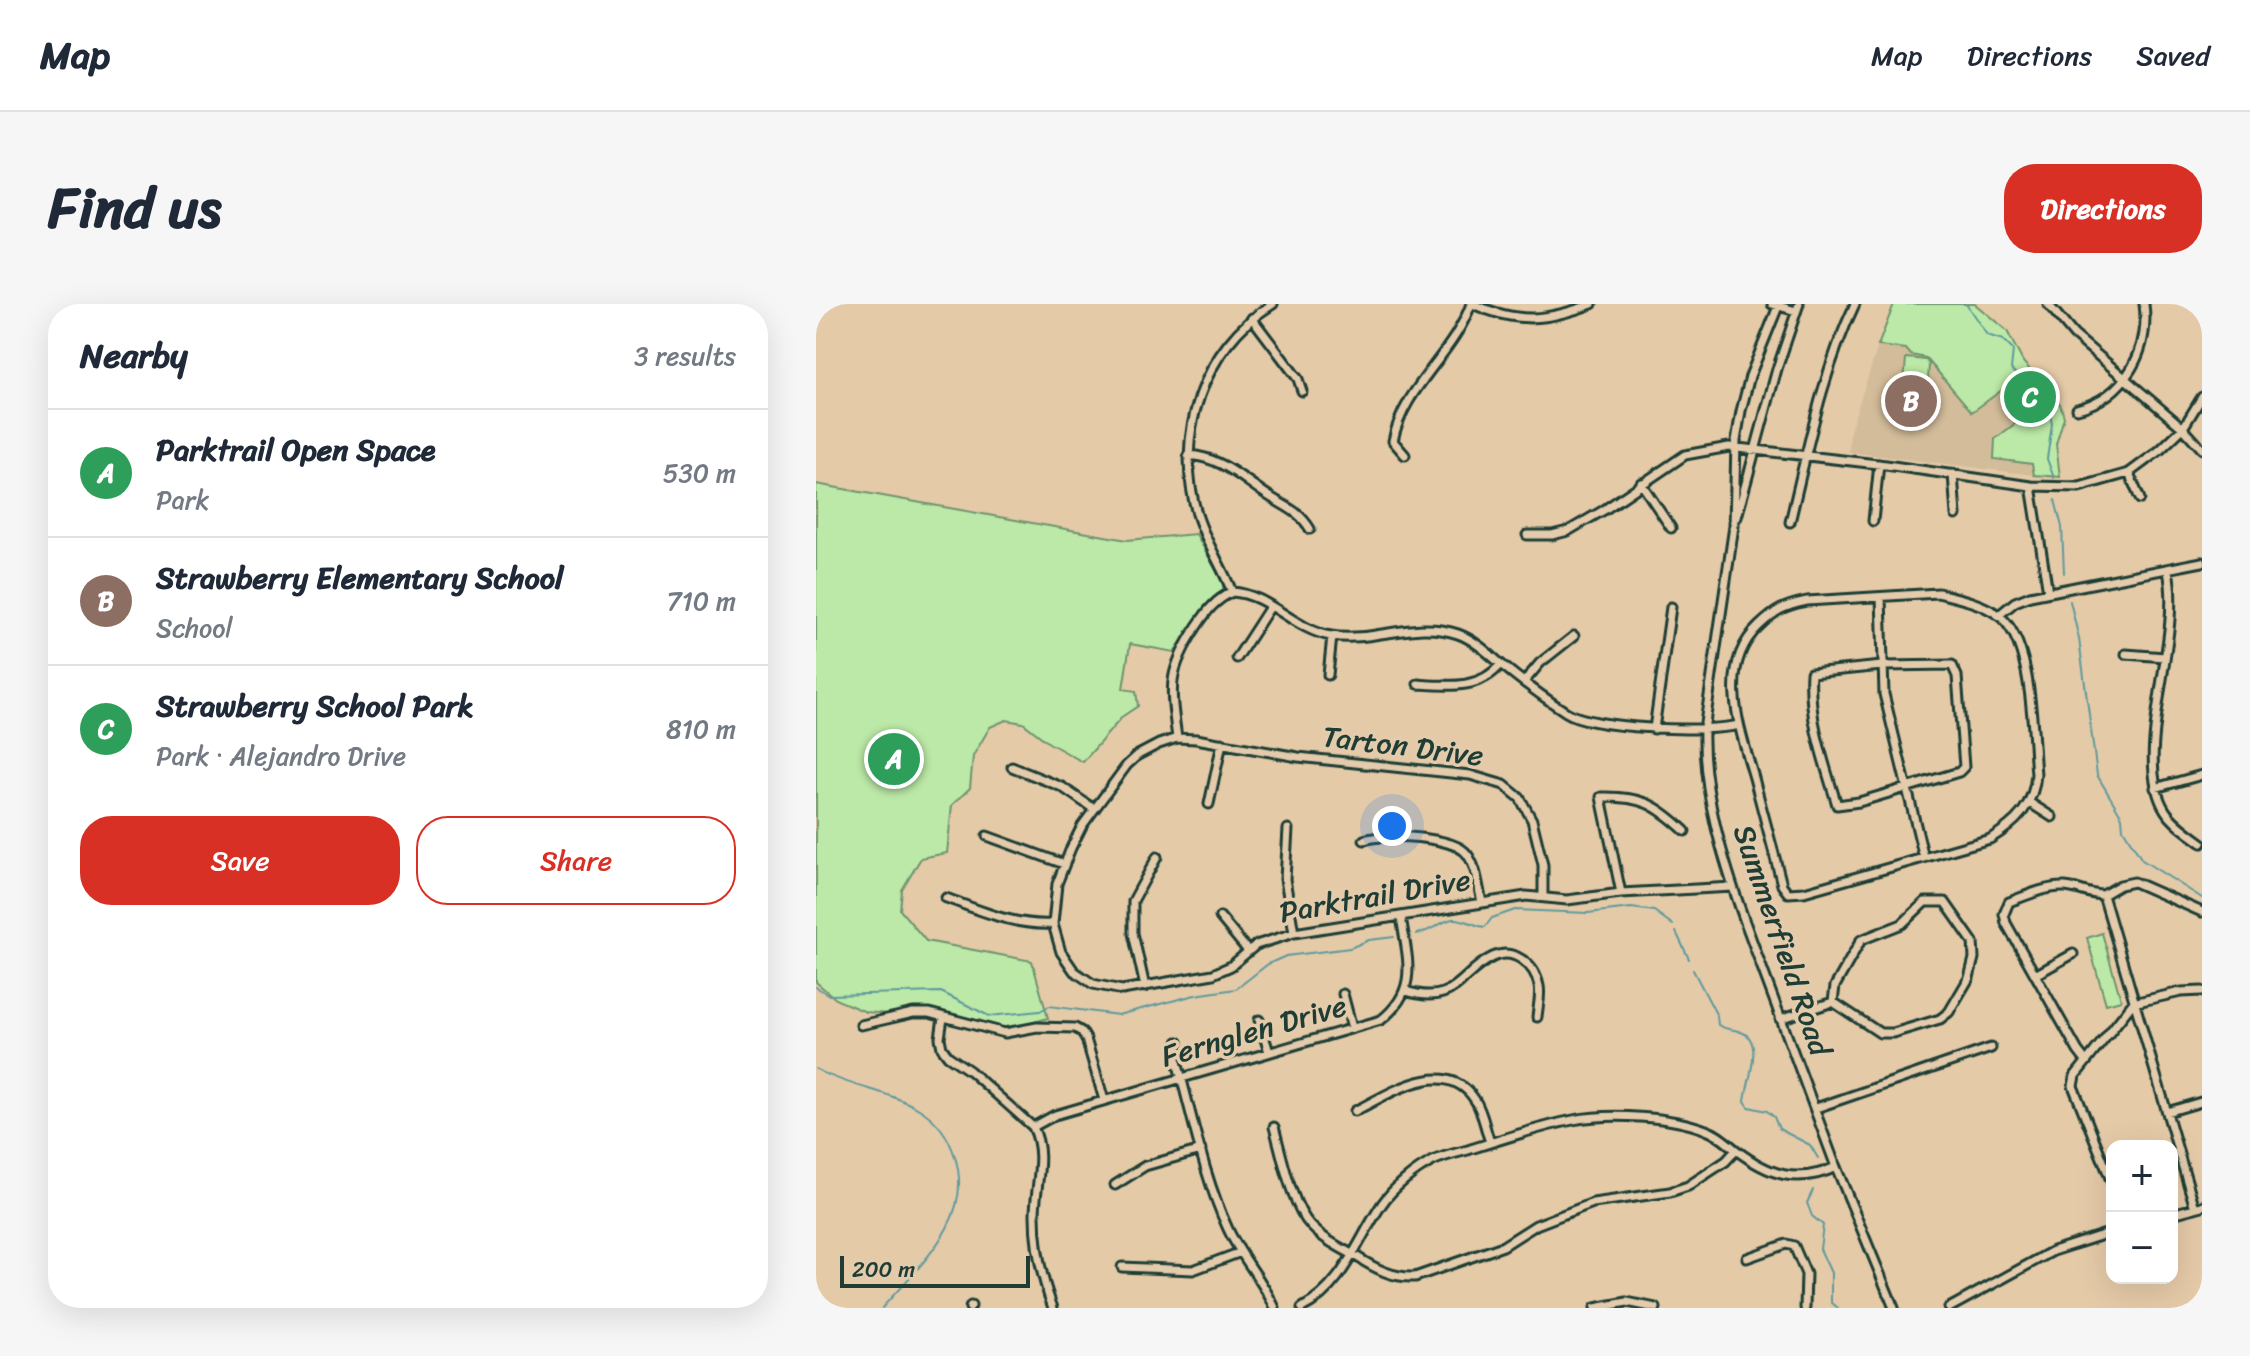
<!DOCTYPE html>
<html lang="en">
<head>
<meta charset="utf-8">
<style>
	:root { --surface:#fff; --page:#f6f6f7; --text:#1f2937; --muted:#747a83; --line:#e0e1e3; --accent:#d93025 }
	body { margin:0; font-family:Sriracha,sans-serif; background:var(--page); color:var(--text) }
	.controls { position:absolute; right:24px; bottom:24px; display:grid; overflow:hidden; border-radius:16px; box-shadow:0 8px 32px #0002 }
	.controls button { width:72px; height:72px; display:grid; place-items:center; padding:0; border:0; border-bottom:2px solid var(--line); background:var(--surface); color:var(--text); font:40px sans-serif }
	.scale { position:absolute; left:24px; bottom:20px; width:190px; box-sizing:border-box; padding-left:8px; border:4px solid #1f3d34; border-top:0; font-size:22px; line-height:28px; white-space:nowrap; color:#1f3d34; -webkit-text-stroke:6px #e4cbac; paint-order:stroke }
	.you { position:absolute; left:576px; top:522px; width:28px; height:28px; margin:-20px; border:6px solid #fff; border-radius:50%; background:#1a73e8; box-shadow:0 0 0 12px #1a73e833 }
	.badge { display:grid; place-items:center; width:52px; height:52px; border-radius:50%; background:var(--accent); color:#fff; font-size:26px; font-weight:700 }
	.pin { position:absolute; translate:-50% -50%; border:4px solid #fff; box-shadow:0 2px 8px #0006 }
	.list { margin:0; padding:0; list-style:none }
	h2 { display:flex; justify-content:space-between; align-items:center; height:104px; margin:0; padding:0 32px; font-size:34px }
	h2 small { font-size:26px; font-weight:400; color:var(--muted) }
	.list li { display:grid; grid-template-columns:52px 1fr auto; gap:24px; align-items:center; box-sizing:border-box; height:128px; padding:0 32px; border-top:2px solid var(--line) }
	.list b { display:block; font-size:30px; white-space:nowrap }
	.list p { margin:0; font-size:26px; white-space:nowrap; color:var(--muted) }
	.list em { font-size:26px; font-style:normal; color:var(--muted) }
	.actions { display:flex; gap:16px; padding:24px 32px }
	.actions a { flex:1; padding:18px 0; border:2px solid var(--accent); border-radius:32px; text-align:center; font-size:28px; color:var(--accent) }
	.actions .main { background:var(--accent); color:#fff }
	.map { position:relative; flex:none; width:1386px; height:1004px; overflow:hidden; border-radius:32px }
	header { display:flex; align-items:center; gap:48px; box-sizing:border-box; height:112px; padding:0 40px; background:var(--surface); border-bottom:2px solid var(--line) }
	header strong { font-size:38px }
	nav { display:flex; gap:44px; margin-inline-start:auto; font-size:28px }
	.intro { display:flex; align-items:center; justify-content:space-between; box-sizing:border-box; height:192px; padding:0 48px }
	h1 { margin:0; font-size:56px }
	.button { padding:20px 36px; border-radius:32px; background:var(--accent); color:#fff; font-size:28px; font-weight:700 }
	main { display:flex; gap:48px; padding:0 48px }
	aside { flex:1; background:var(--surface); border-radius:32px; box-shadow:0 8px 32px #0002 }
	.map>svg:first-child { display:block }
	.built { fill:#d3bc9a }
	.green { fill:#bce9a7; stroke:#6e936e; stroke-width:2 }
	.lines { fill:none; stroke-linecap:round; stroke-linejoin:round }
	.stream { stroke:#5e9a9d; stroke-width:2 }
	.minor-casing { stroke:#1f3d34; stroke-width:13 }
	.minor { stroke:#e4cbac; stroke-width:7 }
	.labels { text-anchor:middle; stroke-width:7; stroke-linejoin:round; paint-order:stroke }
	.street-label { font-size:30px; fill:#1f3d34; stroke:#e4cbac }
</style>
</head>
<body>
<header>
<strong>Map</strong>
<nav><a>Map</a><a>Directions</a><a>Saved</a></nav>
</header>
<div class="intro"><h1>Find us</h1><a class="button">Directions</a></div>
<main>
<aside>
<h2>Nearby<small>3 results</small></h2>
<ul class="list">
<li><span class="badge" style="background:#2e9e5b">A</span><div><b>Parktrail Open Space</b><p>Park</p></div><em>530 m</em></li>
<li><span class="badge" style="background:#8d6e63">B</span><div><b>Strawberry Elementary School</b><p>School</p></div><em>710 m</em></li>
<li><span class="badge" style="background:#2e9e5b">C</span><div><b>Strawberry School Park</b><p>Park · Alejandro Drive</p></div><em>810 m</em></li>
</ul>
<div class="actions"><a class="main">Save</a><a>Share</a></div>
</aside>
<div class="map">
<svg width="1386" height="1004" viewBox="0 0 1386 1004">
	<rect width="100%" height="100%" fill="#e5caa8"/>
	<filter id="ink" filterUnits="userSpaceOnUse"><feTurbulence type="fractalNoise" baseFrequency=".0125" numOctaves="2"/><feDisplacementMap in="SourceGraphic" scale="16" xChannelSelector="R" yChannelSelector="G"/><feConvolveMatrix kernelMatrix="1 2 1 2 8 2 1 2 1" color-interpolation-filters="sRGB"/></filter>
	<g filter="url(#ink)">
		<path class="built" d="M 1062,42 L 1090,45 L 1095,51 L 1110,54 L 1156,108 L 1186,86 L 1212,125 L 1218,171 L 1033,148 L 1034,127 Z"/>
		<path class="green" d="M 1078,0 L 1159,0 L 1191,27 L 1207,58 L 1244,100 L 1248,113 L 1240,140 L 1244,173 L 1218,171 L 1216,160 L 1178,155 L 1179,135 L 1205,115 L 1186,86 L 1156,108 L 1110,54 L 1095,51 L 1090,45 L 1062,42 Z
			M 1090,54 L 1110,56 L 1113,60 L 1111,94 L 1087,91 Z
			M 0,180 L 311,236 L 380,230 L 407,279 L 407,287 L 388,303 L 358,348 L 314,340 L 307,385 L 320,387 L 322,402 L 307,412 L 267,458 L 233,439 L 207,419 L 190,416 L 174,423 L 157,452 L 154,484 L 136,501 L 131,549 L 105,554 L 86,586 L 84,606 L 110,637 L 216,657 L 232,714 L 193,725 L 117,705 L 99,704 L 73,710 L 50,708 L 21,696 L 0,678 Z
			M 1286,629 L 1305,696 L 1290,700 L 1271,634 Z"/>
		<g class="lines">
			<path class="stream" d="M 1150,0 L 1171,31 L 1187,36 L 1197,46 L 1195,65 L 1226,97 L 1234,108 L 1236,120 L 1231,155 L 1238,174
				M 1239,196 L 1246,223 L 1248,269
				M 1254,297 L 1263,335 L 1281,471 L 1306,513 L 1307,525 L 1326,556 L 1386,594
				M 860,628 L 873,655
				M 601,630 C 615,628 625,617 637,615 C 648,614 658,622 669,623 L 676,614 L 699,606 L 772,609 L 815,604 L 838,607 L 857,621
				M 877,666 L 901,712 L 902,721 C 912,727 916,724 925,728 C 949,736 931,777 929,797 L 933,803 L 951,807 L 958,813 L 963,825 L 994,841 L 1002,854
				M 0,683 L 13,691 L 125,688 L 173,712 L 224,707 L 233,702 L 302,711 L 379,691 L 420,685 L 452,660 L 470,652 L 534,644 L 553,636 L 578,633
				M 0,765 C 32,783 71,786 103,805 C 121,816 133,833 139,853 C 159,916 103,961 66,1004
				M 997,886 L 991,899 L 996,912 L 1007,921 L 1004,945 L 1015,969 L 1015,998 L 1022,1004"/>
			<g class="minor-casing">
				<path id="minor" d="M 657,0 C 702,20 731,17 776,0
					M 956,0 L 980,7
					M 963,0 L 934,72 L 925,107 L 920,137 L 918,222 L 888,426 C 886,488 908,559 929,618 L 1020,863 L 1078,1004
					M 1232,0 L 1258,31 L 1367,124 L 1386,145
					M 436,14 L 482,75 L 486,87
					M 1261,105 C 1309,93 1334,47 1328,0
					M 372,151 C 407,153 428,177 456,194 C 472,204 484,208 494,225
					M 589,151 L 577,137 C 587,84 637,51 655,0
					M 1313,169 L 1324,195
					M 1137,170 L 1140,211
					M 825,179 L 855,224
					M 1215,182 L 1232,288
					M 921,213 L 961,65 L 983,0
					M 1057,217 L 1063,160
					M 974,218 C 992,144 1006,69 1039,0
					M 711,231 L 736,231 L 752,227 L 788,206 L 869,151 L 913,143 L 1070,161 L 1215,182 L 1263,183 L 1313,169 L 1344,146 L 1367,124 L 1386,93
					M 1352,267 C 1367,335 1315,452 1349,506 C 1357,519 1374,530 1386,539
					M 416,288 C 406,262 388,235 381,210 C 358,133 386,43 457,0
					M 1122,289 C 1142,294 1163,298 1181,310 C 1218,335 1216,429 1220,470 C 1218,502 1200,519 1174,535 L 988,588 L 972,589 L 966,581 C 957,545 947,509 938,474 C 924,425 900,363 943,322 C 960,306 967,302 991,297 Z
					M 1065,293 L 1068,390 L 1108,554
					M 1183,311 L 1199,298 L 1214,292 L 1386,258
					M 1310,350 L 1349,353
					M 421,354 L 454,303
					M 1136,361 L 1141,372 L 1148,463 L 1143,468 L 1043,498 L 1021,501 C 1008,458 992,414 995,369 L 1066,362 Z
					M 512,371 L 516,332
					M 708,378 L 724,359 L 758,332
					M 602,380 C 632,382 664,386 685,360
					M 838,425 L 855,303
					M 361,434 C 354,382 351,368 381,322 C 391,307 399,296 416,288 C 453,290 478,326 515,332 C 558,339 599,315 642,330 C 659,336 673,350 686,361 C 707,378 728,394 750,408 C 776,425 892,429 923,421
					M 196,463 L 246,483 L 278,505
					M 1339,484 L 1386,471
					M 1214,499 L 1236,513
					M 393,500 L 406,439
					M 472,525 L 469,575 L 478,629
					M 171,532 L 248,560
					M 548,536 C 568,529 638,532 651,550 C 661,563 662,583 666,598
					M 805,589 L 785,493 C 825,492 840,500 869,527
					M 727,592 L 727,561 L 716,516 L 704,494 L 688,481 L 654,471 L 482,453 L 380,435 L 361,434 L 343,440 L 322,451 L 311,461 L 266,522 L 255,544 L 241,580 L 237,620 L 245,648 L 258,667 L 277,680 L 306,686 L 397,670 L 415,662 L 440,641 L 478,629 L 710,592 L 751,596 L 805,589 L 917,583
					M 130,594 C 166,607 198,622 237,620
					M 1109,598 L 1129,598 L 1157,638 L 1158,654 L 1153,674 L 1133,708 L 1124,715 L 1077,729 L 1064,729 L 1017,698 L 1019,682 L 1045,636 L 1086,620 Z
					M 404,613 L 432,647
					M 1219,671 L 1257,650
					M 329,683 L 317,629 L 317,597 L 341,553
					M 590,687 C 640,703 643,669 677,653 C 698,643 719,661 723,682 C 725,692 722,702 721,713
					M 527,690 L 536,724
					M 127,714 L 124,734 L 126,744 L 132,752 L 154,767 L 217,823 C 231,851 219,881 219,911 C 219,942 226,975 237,1004
					M 964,715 L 1017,698
					M 443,716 L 453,748
					M 45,721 L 97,709 L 113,709 L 189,729 L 221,723 L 259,724 L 266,728 L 270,735 L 288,796
					M 362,738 L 360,754 C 376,810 387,871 412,925 C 425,953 446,975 459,1004
					M 1269,756 L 1262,747 L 1190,619 L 1188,610 L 1193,598 C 1210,592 1230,582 1249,583 C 1263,584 1273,591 1287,591
					M 1000,804 L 1175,744
					M 539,807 C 573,790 630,751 659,796 C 667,808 669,825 674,838
					M 1351,808 L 1385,798
					M 217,823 L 239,811 L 565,716 C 604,685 591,655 585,612
					M 458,823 C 466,851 475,901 495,922 C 508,936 525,944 541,953 C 560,965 577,974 599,973 L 687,942 L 720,921 L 777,899 L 854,888 L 872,882 L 910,857 L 920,846
					M 1296,879 L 1257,782 L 1259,772 L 1317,699 L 1365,688 L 1386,687
					M 299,881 L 329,862 L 385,846
					M 1379,904 L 1287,591 L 1304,581 L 1318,578 L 1386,608
					M 1356,910 L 1386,902
					M 931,954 L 970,940 L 978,942 L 990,970 L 989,1004
					M 306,963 L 377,966 L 425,948
					M 154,1004 L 155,1002
					M 486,1004 C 527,983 541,937 566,900 C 577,884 599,866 617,857 C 627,852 640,849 652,846 C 686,835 722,823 757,816 C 794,809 855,812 890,826 C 902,830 910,838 920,846 C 953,871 981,881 1020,863
					M 779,1004 L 811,998 L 840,1004
					M 1133,1004 L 1237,947 L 1296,928"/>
			</g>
			<use href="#minor" class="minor"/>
		</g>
	</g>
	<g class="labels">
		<g class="street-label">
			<text transform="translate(587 442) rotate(7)" y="10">Tarton Drive</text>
			<text transform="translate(559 592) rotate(-10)" y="10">Parktrail Drive</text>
			<text transform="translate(966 636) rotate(71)" y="10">Summerfield Road</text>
			<text transform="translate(438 727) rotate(-16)" y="10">Fernglen Drive</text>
		</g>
	</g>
</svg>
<div class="controls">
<button>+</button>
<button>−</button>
</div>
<div class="scale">200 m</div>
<div class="you"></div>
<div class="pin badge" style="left:78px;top:455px;background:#2e9e5b">A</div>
<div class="pin badge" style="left:1095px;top:97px;background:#8d6e63">B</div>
<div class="pin badge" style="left:1214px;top:93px;background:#2e9e5b">C</div>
</div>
</main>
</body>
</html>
